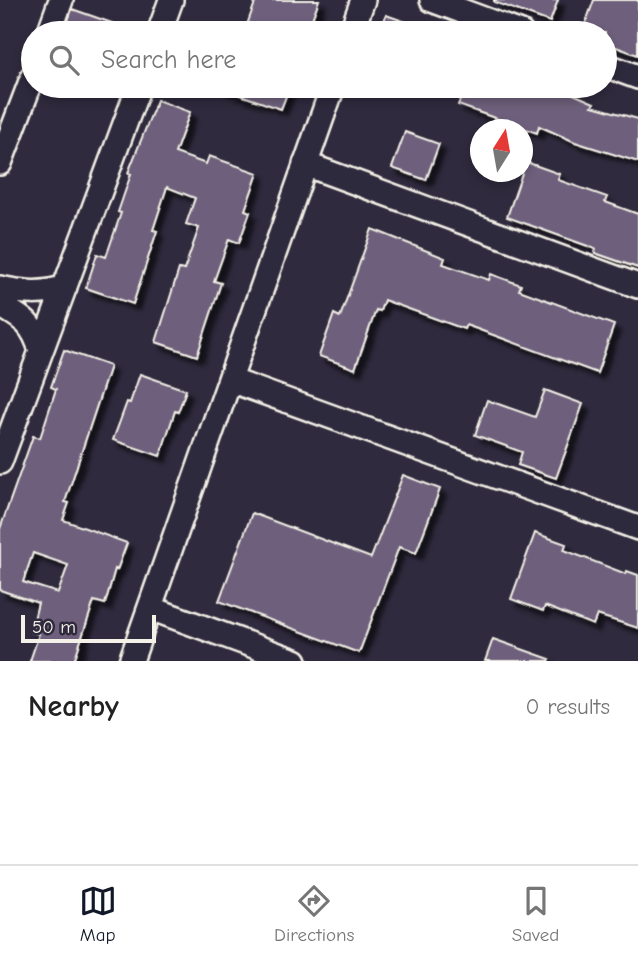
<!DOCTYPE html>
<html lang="en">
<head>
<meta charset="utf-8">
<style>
	:root { --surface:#fff; --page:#f2f2f2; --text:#222; --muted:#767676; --line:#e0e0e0; --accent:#111827 }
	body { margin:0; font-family:"Comic Neue",sans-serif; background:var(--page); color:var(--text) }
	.compass { position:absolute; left:470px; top:119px; width:63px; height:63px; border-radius:50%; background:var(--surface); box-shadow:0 4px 10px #0003; rotate:11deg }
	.scale { position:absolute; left:21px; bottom:18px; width:135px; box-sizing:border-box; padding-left:7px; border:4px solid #f4f1e8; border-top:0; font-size:19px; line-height:24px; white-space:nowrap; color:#f4f1e8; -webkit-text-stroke:5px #2f2a3d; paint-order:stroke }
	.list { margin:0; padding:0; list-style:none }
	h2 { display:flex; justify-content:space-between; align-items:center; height:91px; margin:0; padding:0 28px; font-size:30px }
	h2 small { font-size:23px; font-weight:400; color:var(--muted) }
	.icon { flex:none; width:38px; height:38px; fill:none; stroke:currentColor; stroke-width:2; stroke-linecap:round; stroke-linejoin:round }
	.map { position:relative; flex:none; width:638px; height:661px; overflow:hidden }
	.search { position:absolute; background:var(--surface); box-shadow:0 4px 10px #0003; left:21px; right:21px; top:21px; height:77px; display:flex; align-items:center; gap:18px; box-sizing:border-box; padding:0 24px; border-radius:38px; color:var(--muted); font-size:26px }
	.sheet { height:203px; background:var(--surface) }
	nav { display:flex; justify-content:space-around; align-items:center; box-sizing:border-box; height:98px; border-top:2px solid var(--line); background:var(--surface); font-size:19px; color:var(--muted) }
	nav a { display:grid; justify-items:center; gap:4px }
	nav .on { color:var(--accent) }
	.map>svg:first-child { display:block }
	.building { fill:#6e607c; stroke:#f4f1e8; stroke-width:2; fill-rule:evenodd; filter:url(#shadow) }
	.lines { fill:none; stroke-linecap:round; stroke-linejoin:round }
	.minor-casing { stroke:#f4f1e8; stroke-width:28 }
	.minor { stroke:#2f2a3d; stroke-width:23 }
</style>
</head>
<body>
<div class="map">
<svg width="638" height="661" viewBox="0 0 638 661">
	<defs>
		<filter id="shadow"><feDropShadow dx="6" dy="6" stdDeviation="2" flood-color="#0009"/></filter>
	</defs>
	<rect width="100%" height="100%" fill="#2f2a3d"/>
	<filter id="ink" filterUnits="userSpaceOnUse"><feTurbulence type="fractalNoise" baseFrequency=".0143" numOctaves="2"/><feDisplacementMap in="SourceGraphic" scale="14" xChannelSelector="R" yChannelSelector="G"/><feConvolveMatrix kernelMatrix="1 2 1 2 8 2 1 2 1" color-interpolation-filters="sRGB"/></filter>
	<g filter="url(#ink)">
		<path class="building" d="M 256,0 L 319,0 L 307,33 L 244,33 Z
			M 494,0 L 558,0 L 550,22 L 494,2 Z
			M 594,0 L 638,0 L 638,55 L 605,43 L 605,33 L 582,33 Z
			M 72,9 L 135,31 L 134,33 L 64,33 Z
			M 386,15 L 432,31 L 432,33 L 380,33 Z
			M 220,86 L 290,86 L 281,109 L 220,88 Z
			M 466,86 L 555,86 L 594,103 L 592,106 L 638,119 L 638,162 L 575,142 L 539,126 L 537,133 L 458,105 Z
			M 157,100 L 190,112 L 175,153 L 206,164 L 209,156 L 258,173 L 245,210 L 250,212 L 239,243 L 229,239 L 214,281 L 221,283 L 197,356 L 156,342 L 179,269 L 184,270 L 199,228 L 186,224 L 195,198 L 167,187 L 153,230 L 157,231 L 133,304 L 86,288 L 97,254 L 106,257 L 121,213 L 118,212 L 131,174 L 128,173 Z
			M 405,132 L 439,144 L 426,180 L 392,168 Z
			M 526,162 L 560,174 L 558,180 L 607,197 L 605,202 L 638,214 L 638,268 L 595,253 L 596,249 L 507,217 Z
			M 372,229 L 445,258 L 443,264 L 489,280 L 491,274 L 521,285 L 519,290 L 614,325 L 597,373 L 466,325 L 464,329 L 384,300 L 380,311 L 376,310 L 355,369 L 319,356 L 334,314 L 340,317 Z
			M 64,350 L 110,366 L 65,502 L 69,503 L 63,520 L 127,543 L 117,570 L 115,569 L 105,604 L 94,601 L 74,661 L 30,661 L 39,634 L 31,632 L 38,603 L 0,590 L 0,529 L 33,436 L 40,438 L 56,389 L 51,387 ZM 33,553 L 68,565 L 58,593 L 23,582 Z
			M 140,374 L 186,390 L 178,412 L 175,411 L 160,456 L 113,440 L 127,402 L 130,403 Z
			M 545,390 L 583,404 L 556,478 L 518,465 L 522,452 L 475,435 L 487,400 L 535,417 Z
			M 403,475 L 440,489 L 416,553 L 399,547 L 359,653 L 219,601 L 252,513 L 371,558 Z
			M 535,533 L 566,544 L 564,550 L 626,574 L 627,571 L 638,575 L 638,628 L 597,615 L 593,625 L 545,606 L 543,611 L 511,599 Z
			M 493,639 L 550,659 L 549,661 L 485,661 Z"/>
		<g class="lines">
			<g class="minor-casing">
				<path id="minor" d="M 432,0 L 521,33
					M 49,33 L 61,0
					M 159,33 L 171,0
					M 351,33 L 363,0
					M 605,65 L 638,77
					M 0,163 L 33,76
					M 305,164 L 638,286
					M 0,288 C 23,293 43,295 65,287
					M 0,305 C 24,319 33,324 41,351
					M 230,380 L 638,528
					M 0,462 L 139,86
					M 150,608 L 295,661
					M 131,661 L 333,86"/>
			</g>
			<use href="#minor" class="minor"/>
		</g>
	</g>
</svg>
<svg class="compass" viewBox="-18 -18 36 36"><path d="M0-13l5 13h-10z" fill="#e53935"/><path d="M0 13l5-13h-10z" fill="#767676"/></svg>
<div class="scale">50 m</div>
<div class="search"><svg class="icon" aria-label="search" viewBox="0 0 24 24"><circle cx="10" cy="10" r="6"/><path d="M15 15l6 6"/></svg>Search here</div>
</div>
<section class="sheet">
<h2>Nearby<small>0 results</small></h2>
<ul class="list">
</ul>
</section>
<nav>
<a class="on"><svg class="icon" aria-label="map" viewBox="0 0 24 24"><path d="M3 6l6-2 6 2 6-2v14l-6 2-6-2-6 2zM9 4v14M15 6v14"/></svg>Map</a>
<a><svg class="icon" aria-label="directions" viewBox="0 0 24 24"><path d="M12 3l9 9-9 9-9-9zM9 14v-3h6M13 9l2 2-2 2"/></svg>Directions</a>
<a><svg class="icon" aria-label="saved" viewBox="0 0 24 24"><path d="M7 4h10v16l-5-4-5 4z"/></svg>Saved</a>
</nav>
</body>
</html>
